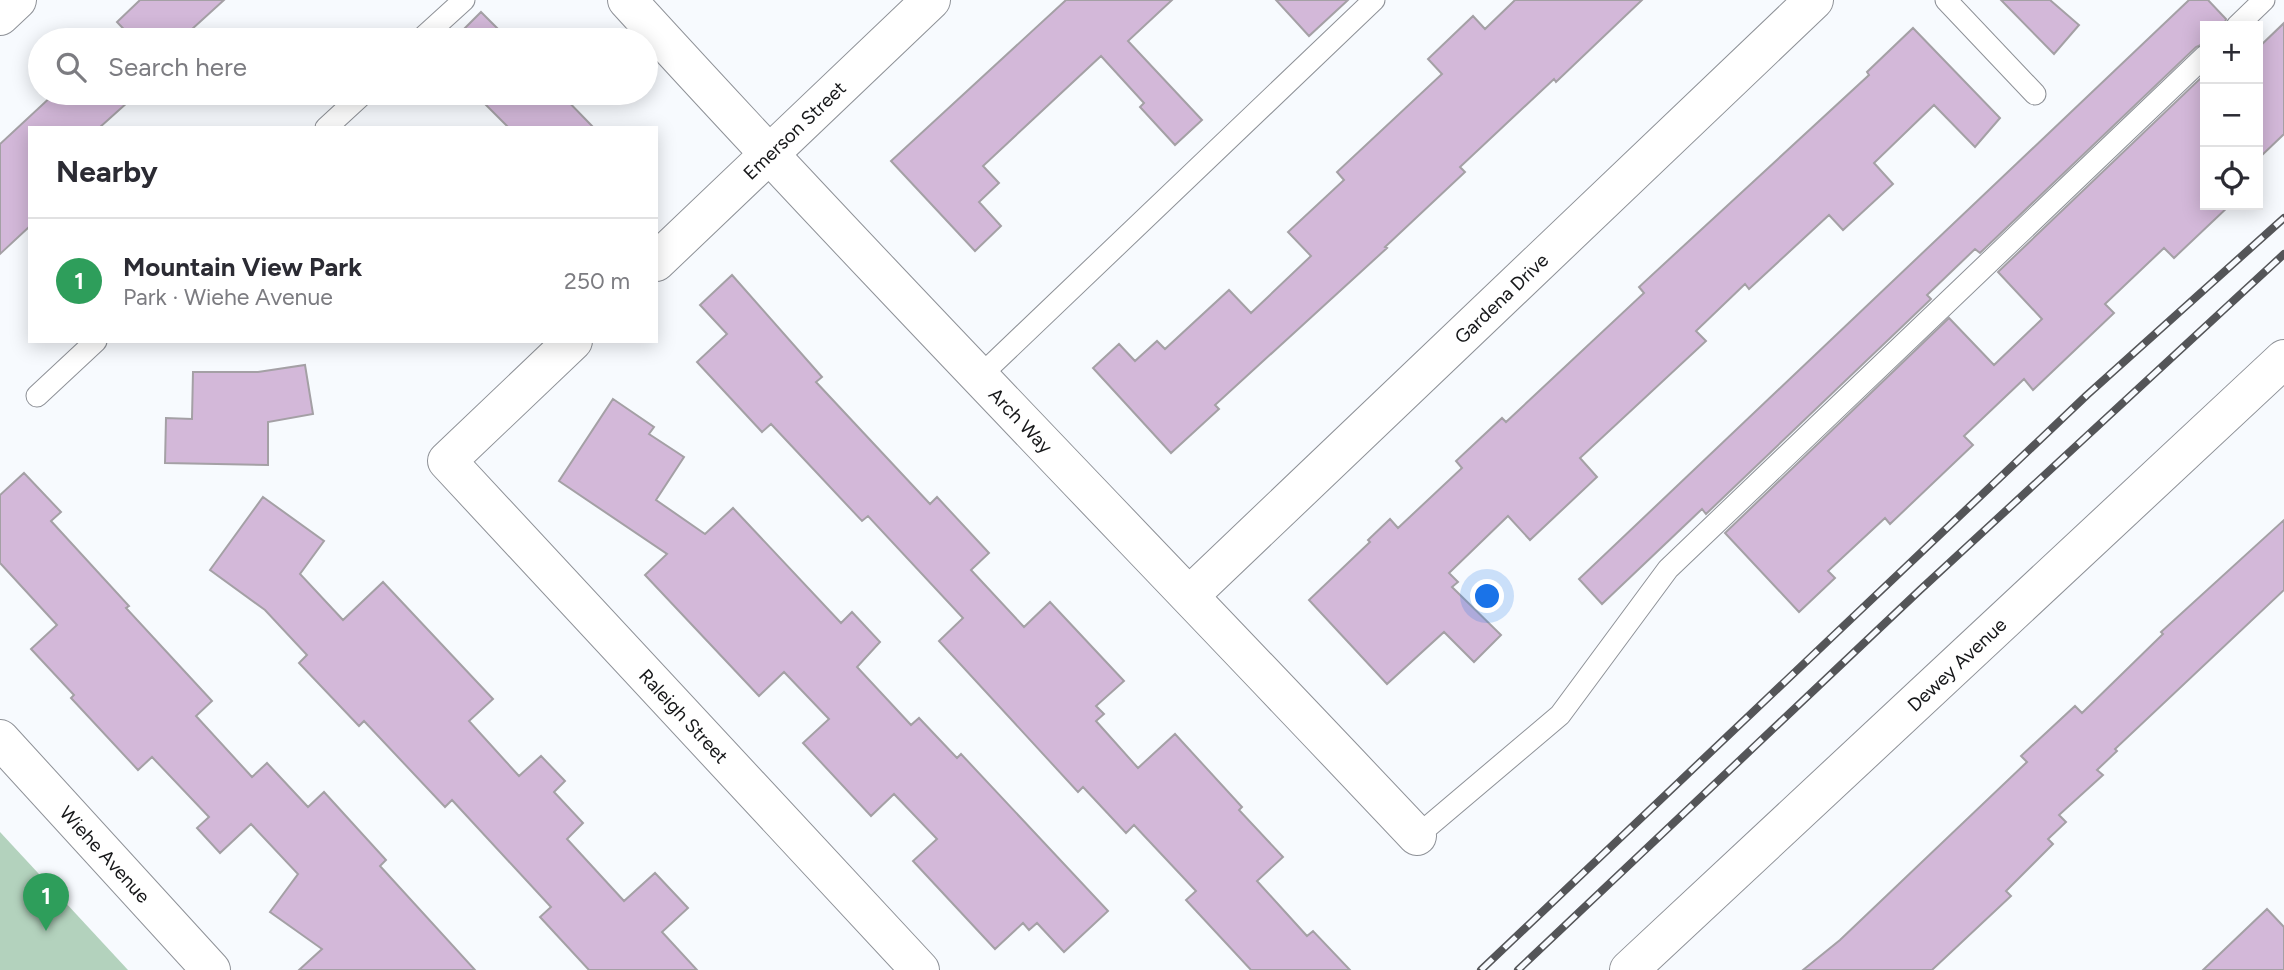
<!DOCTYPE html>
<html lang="en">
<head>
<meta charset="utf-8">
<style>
	:root { --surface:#fff; --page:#f7f7f7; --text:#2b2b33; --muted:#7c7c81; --line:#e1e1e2; --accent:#a03596 }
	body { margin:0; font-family:Figtree,sans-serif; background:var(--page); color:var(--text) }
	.controls { position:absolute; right:21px; top:21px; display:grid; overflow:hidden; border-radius:0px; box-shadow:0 4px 18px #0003 }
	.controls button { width:63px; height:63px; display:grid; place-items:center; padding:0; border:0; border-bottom:2px solid var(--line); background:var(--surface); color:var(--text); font:35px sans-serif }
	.you { position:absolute; left:1488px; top:597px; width:24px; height:24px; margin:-18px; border:5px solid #fff; border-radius:50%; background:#1a73e8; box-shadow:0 0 0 10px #1a73e833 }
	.badge { display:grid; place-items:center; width:46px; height:46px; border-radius:50%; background:var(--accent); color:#fff; font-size:23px; font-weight:700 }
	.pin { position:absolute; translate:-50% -58px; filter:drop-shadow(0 2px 4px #0008) }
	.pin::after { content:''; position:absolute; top:37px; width:24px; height:21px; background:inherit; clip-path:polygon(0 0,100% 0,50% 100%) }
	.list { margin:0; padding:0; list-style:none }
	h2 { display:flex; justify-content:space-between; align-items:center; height:91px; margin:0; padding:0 28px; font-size:30px }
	h2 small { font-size:23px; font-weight:400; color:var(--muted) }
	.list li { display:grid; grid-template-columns:46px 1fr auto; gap:21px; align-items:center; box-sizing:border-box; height:126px; padding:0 28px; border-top:2px solid var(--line) }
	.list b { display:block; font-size:26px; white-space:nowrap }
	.list p { margin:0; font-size:23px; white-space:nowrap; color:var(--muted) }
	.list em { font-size:23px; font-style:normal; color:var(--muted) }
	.icon { flex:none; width:38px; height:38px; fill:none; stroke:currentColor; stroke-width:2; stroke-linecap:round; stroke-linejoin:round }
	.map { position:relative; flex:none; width:2284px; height:970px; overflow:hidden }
	.search { position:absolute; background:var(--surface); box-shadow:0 4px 18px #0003; left:28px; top:28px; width:630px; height:77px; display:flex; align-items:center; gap:18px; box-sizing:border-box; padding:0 24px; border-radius:38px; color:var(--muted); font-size:26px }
	.panel { position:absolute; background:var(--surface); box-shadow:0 4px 18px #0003; left:28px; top:126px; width:630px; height:217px; border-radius:0px }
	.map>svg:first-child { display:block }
	.green { fill:#b3d2bd }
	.building { fill:#d3b8d9; stroke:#a4a0a5; stroke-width:2 }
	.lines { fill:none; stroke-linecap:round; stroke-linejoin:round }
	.lane-casing { stroke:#8e9197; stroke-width:23 }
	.street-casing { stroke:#8e9197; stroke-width:40 }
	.secondary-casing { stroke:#8e9197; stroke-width:40 }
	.lane { stroke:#fff; stroke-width:21 }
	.street { stroke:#fff; stroke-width:38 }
	.secondary { stroke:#fff; stroke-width:38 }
	.rail-casing { stroke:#545558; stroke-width:8 }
	.rail { stroke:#f7fafe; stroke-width:5; stroke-dasharray:16; stroke-linecap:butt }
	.labels { text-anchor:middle; stroke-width:5; stroke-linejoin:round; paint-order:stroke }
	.street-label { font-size:19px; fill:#161719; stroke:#f7fafe }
</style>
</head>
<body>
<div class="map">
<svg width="2284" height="970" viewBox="0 0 2284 970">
	<rect width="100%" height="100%" fill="#f7fafe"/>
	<path class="green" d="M 0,832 L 128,970 L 0,970 Z"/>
	<path class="building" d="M 140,0 L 224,0 L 180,40 L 134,40 L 117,22 Z
		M 1066,0 L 1172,0 L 1128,41 L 1202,120 L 1175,145 L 1140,107 L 1144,103 L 1101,56 L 983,166 L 999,183 L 979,202 L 1001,226 L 975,251 L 891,161 Z
		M 1276,0 L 1348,0 L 1309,36 Z
		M 1515,0 L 1642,0 L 1556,82 L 1554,79 L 1460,167 L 1465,172 L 1385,247 L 1387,248 L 1215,405 L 1219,409 L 1171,453 L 1093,368 L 1119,344 L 1135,361 L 1157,341 L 1165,349 L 1229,290 L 1251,313 L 1311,256 L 1288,232 L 1344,180 L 1337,172 L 1442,74 L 1428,59 L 1473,16 L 1485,29 Z
		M 2001,0 L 2050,0 L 2079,25 L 2054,54 Z
		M 2189,0 L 2208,0 L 2226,19 L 2224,26 L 2205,26 L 2205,43 L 2196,47 L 1980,253 L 1975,249 L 1927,295 L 1931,299 L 1706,514 L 1702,509 L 1602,604 L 1579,579 Z
		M 481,12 L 509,40 L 453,40 Z
		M 2284,23 L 2284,134 L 2258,159 L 2258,48 Z
		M 1913,28 L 2000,118 L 1975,147 L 1934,105 L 1874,163 L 1893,184 L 1843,230 L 1829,215 L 1749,289 L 1745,284 L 1696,331 L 1706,341 L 1580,458 L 1597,477 L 1530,540 L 1508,516 L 1449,573 L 1458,582 L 1452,587 L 1501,635 L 1474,662 L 1444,632 L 1387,684 L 1309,600 L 1370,542 L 1368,540 L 1390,519 L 1398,528 L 1462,468 L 1456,461 L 1502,418 L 1506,422 L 1644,293 L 1639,287 L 1869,75 L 1867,72 Z
		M 2205,74 L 2205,205 L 2230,205 L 2174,258 L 2164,248 L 2105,304 L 2114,313 L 2033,390 L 2024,379 L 1964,436 L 1973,445 L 1890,524 L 1885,518 L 1828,571 L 1835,578 L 1799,612 L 1725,533 L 1949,318 L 1994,365 L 2042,319 L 1998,272 Z
		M 55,93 L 138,93 L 99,128 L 30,128 L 30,226 L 0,254 L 0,144 Z
		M 474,93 L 560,93 L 594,128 L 509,128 Z
		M 732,275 L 822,377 L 816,382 L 930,504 L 937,497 L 989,553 L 971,570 L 1024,627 L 1050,602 L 1124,681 L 1096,706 L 1104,714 L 1096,721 L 1138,768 L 1175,734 L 1242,807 L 1239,810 L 1283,857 L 1257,881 L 1307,936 L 1313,931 L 1350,970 L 1251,970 L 1186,900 L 1196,891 L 1134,825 L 1126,833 L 1083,787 L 1078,792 L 939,641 L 963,618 L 868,516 L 862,521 L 771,424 L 762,432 L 697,362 L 727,334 L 700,305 Z
		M 305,365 L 313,414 L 268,422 L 268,465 L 165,463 L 166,418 L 192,419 L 193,372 L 258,372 Z
		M 613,399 L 654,427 L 649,434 L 684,457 L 656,500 L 705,534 L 733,508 L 841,623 L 852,612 L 880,642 L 857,667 L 911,725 L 919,718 L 957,758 L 961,754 L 1108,911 L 1064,952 L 1037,923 L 1029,930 L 1023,923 L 995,949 L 913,861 L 937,839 L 894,794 L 871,816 L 803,743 L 829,719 L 784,672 L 759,696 L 645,575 L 667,554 L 559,481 Z
		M 24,473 L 61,512 L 51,521 L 129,606 L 126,608 L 212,701 L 196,716 L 252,777 L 267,763 L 308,807 L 324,792 L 386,860 L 380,866 L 475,970 L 299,970 L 322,949 L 270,912 L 298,874 L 251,824 L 220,853 L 197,828 L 209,817 L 152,757 L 138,770 L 71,698 L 74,695 L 31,649 L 57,625 L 0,563 L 0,495 Z
		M 263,497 L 324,541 L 300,574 L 343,620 L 383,582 L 493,699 L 469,721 L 519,776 L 541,756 L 565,781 L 554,792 L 583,823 L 567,839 L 624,901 L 655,873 L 688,908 L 662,932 L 697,970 L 589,970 L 540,917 L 551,907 L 452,800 L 445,807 L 364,721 L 359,726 L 299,663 L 307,655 L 265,610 L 210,570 Z
		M 2284,520 L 2284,590 L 2115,749 L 2117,751 L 2097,770 L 2103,775 L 2059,815 L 2066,822 L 2048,839 L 2053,844 L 2006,891 L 2011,896 L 1932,970 L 1803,970 L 1840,940 L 2027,762 L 2021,756 L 2075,706 L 2082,713 L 2163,634 L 2161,632 Z
		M 2267,909 L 2284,927 L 2284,970 L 2203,970 Z"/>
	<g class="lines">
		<g class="lane-casing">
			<path id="lane" d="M 1946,0 L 2035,94
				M 2237,26 L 2264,0
				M 420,40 L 464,0
				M 326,128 L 364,93
				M 980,376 L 1374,0
				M 37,396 L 96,341
				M 1417,836 L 1560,715 L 1668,569 L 2205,56"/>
		</g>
		<g class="street-casing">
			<g id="street">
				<path id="s1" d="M 627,0 C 885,283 1154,557 1417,836"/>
				<path d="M 0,16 L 17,0"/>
				<path id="s2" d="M 656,262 L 931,0"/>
				<path id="s3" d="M 573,341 L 447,461 L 920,970"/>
				<path id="s4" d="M 1190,595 L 1814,0"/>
				<path id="s5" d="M 0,739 L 211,970"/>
			</g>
		</g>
		<g class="secondary-casing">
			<g id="secondary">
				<path id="s6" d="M 1629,970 L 2284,359"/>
			</g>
		</g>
		<use href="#lane" class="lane"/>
		<use href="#street" class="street"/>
		<use href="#secondary" class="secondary"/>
		<g class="rail-casing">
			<path id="rail" d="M 1481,970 L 2087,395 L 2284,218
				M 1518,970 L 1920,590 L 2284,254"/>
		</g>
		<use href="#rail" class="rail"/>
	</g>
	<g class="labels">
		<g class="street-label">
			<text dy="7" stroke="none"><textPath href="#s2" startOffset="191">Emerson Street</textPath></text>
			<text dy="7" stroke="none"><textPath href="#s4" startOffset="430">Gardena Drive</textPath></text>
			<text dy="7" stroke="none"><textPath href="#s1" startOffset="576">Arch Way</textPath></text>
			<text dy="7" stroke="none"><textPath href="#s6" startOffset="448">Dewey Avenue</textPath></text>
			<text dy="7" stroke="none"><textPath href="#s3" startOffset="522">Raleigh Street</textPath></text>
			<text dy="7" stroke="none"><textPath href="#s5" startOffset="156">Wiehe Avenue</textPath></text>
		</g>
	</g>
</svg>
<div class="controls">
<button>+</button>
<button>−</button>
<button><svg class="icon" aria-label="locate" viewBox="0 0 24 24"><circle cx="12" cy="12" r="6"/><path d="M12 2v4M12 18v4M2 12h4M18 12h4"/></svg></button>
</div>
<div class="you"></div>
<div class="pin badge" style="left:46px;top:931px;background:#2e9e5b">1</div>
<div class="search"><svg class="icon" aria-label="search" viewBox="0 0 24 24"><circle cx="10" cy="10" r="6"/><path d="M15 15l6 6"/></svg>Search here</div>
<section class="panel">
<h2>Nearby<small></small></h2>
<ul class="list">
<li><span class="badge" style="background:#2e9e5b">1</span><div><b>Mountain View Park</b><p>Park · Wiehe Avenue</p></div><em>250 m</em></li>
</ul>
</section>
</div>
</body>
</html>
